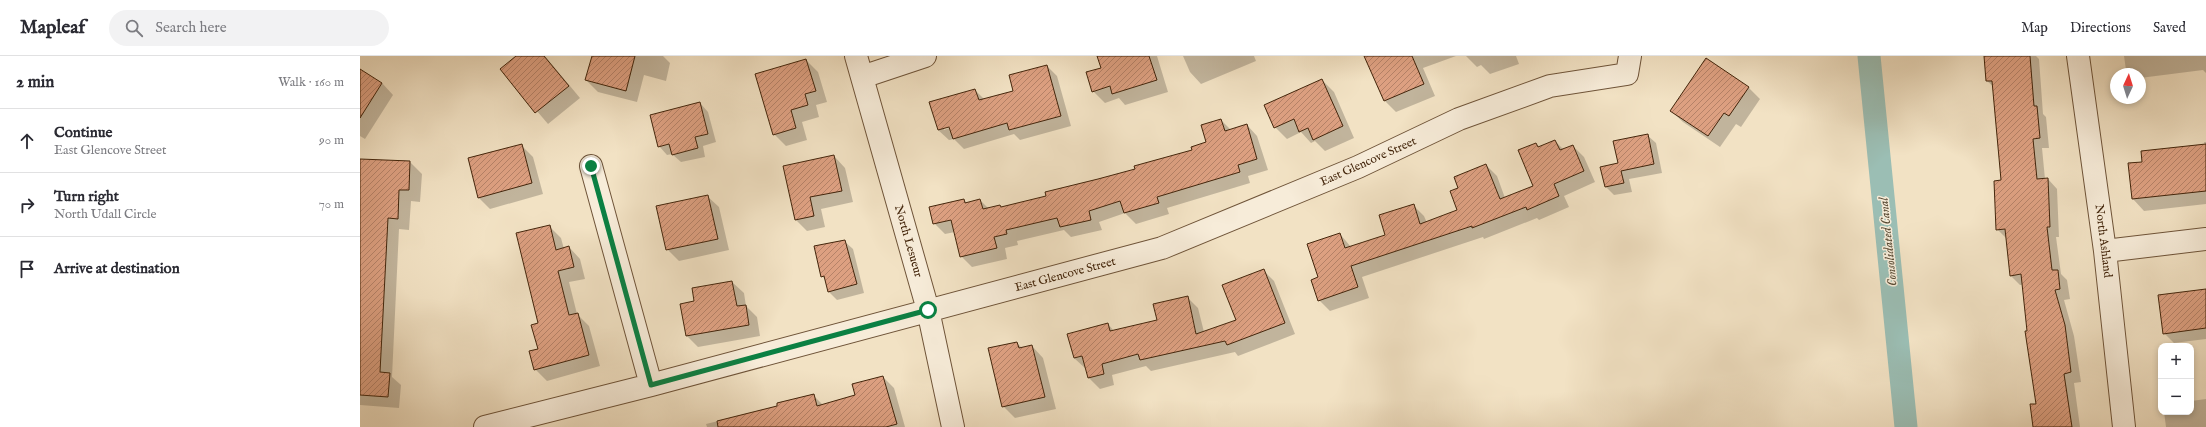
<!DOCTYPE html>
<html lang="en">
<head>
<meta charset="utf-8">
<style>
	:root { --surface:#fff; --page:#f2f2f3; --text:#2b2b33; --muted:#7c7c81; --line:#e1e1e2 }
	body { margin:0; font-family:"IM FELL English",serif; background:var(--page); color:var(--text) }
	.controls { position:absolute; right:12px; bottom:12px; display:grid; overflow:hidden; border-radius:8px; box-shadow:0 2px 6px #0003 }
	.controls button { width:36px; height:36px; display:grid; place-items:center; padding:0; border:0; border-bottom:1px solid var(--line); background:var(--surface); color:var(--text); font:20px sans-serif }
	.compass { position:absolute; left:1750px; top:12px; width:36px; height:36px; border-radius:50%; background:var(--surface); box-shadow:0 2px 6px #0003; rotate:4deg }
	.stop { position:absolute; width:12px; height:12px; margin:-9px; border:3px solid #0b8043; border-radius:50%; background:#fff }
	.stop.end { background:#0b8043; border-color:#fff; box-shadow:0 1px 4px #0008 }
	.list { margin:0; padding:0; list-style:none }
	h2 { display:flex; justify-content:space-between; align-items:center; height:52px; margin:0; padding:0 16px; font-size:17px }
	h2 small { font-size:13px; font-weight:400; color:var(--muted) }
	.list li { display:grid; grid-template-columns:26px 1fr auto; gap:12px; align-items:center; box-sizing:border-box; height:64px; padding:0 16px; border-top:1px solid var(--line) }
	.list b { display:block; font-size:15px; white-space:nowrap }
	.list p { margin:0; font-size:13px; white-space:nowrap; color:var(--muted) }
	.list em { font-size:13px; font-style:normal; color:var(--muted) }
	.icon { flex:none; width:22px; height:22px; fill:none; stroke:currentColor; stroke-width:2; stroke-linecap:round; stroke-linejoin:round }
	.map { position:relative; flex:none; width:1846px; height:371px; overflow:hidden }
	header { display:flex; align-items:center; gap:24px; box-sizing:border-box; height:56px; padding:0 20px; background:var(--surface); border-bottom:1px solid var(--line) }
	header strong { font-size:19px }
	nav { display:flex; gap:22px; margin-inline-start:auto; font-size:14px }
	.search { width:280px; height:36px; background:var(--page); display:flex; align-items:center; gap:10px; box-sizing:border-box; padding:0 14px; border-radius:22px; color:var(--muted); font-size:15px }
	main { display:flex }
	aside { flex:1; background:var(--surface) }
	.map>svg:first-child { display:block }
	.shadow { fill:#0003; fill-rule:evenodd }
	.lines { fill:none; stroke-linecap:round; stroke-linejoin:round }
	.canal { stroke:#9bbeb4; stroke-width:23 }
	.building { fill:url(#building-hatch); stroke:#43250b }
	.minor-casing { stroke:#6f5439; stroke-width:24 }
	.minor { stroke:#f7ecd9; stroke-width:22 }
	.route { stroke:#0b8043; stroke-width:5 }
	.labels { text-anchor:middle; stroke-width:3; stroke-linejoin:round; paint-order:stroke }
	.street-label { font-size:12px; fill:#43250b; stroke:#f7ecd9 }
	.water-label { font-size:13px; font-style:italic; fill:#594b35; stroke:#f7ecd9 }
</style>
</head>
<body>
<header>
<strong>Mapleaf</strong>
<div class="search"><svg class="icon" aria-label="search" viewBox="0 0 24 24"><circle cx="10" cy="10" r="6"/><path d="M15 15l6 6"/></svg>Search here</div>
<nav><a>Map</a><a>Directions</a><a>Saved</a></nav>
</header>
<main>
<aside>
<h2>2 min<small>Walk · 160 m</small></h2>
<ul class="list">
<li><svg class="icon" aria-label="ahead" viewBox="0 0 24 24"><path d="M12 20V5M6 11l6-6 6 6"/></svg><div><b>Continue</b><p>East Glencove Street</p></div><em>90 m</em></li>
<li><svg class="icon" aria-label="right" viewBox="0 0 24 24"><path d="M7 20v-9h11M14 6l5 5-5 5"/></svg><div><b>Turn right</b><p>North Udall Circle</p></div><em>70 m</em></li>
<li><svg class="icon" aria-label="arrive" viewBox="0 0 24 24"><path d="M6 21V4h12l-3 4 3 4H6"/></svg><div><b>Arrive at destination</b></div></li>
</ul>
</aside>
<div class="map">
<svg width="1846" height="371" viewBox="0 0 1846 371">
	<defs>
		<pattern id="building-hatch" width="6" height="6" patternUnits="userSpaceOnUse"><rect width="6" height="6" fill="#dda081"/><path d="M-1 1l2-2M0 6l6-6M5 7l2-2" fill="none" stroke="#b58268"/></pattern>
	</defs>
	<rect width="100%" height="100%" fill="#f2e2c4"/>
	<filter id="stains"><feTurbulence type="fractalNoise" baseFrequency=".005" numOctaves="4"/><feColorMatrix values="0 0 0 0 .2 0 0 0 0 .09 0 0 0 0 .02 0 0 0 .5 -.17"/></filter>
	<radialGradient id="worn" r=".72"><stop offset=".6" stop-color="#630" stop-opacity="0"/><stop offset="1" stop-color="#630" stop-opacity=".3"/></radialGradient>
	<path class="shadow" d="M 157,0 L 185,0 L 220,42 L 188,68 L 141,13 Z
		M 233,0 L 303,0 L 310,7 L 306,25 L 284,19 L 277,46 L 238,36 L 226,24 Z
		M 738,0 L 797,0 L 808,36 L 765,49 L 759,42 L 745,47 L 733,35 L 742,13 Z
		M 823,0 L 894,0 L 896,5 L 841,28 L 830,16 Z
		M 1006,0 L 1096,0 L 1063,12 L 1075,40 L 1036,56 L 1025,45 Z
		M 1106,0 L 1156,0 L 1159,8 L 1130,18 L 1121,9 L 1117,11 Z
		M 1625,0 L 1676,0 L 1679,3 L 1683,58 L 1686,61 L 1689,92 L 1682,92 L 1685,123 L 1688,123 L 1697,133 L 1699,181 L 1696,181 L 1701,218 L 1707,224 L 1710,243 L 1704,244 L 1714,280 L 1721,326 L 1714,327 L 1720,371 L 1674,371 L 1677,348 L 1663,229 L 1660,229 L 1651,220 L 1647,183 L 1637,173 L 1642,125 L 1634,31 L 1627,25 Z
		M 1764,0 L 1846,0 L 1846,17 L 1843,14 L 1780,22 L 1780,18 L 1769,18 L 1766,14 Z
		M 1346,3 L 1389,32 L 1400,43 L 1381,71 L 1376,68 L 1360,91 L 1323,66 L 1311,55 Z
		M 446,4 L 458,16 L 467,46 L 456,49 L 459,61 L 442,66 L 447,84 L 426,90 L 414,78 Z
		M 687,10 L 697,20 L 711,70 L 660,84 L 654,78 L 604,93 L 594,83 L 589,84 L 578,74 L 570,47 L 615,34 L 625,44 L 654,36 ZM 594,70 L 584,74 L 584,72 Z
		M 0,14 L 22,27 L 33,39 L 5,83 L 0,80 Z
		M 962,24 L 974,36 L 994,82 L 965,95 L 955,85 L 951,87 L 941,76 L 927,83 L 915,71 Z
		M 340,47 L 348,56 L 356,86 L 343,90 L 345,101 L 321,106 L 312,98 L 307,99 L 299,90 Z
		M 861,64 L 871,74 L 887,69 L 897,80 L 908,114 L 888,120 L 890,127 L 807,152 L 809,158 L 776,168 L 765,157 L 739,166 L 742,174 L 711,181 L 704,174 L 657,185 L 658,189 L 645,192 L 647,203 L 612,211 L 601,200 L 595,176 L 585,178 L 574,167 L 604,144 L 607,147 L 620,144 L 629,153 L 642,152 L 687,141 L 833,95 L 847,87 Z
		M 1287,79 L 1296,87 L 1302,117 L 1269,123 L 1272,136 L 1254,139 L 1246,131 L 1259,108 Z
		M 1195,85 L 1204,94 L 1213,90 L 1224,101 L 1235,126 L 1204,140 L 1209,151 L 1179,164 L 1177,162 L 1124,183 L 1123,181 L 1002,221 L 1009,242 L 970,255 L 959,244 L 959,222 L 980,178 L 991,191 L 1026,180 L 1053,149 L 1064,160 L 1067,167 L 1098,155 L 1099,132 L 1126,109 L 1137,120 L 1145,142 L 1174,130 L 1176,88 L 1180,91 Z
		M 1844,86 L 1846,86 L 1846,148 L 1784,155 L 1773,143 L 1769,108 L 1783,106 L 1845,89 Z
		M 161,89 L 173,101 L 183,138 L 130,153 L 119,142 Z
		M 474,100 L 485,112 L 493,146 L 461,153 L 465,171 L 447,175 L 435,163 Z
		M 1,104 L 50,106 L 62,118 L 60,146 L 51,145 L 49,174 L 39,173 L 32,321 L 41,329 L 39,352 L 0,349 Z
		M 347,140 L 359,151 L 369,194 L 319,205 L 307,193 Z
		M 189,170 L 201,182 L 204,193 L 209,191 L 220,203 L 225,223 L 209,226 L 217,258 L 229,270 L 240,310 L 187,325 L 175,313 L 179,293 L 179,268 Z
		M 484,185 L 493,193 L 504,237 L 477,244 L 469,236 L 466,224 L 462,220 Z
		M 903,214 L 914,225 L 935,278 L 878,300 L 875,296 L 791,315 L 786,310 L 752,319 L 754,329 L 740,333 L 729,322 L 726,313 L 714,302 L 748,268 L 754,275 L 798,265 L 827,241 L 838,252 L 844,276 L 877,264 Z
		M 372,226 L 384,237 L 386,250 L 397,261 L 400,280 L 338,291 L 327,280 L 335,246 Z
		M 1846,234 L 1846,283 L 1814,287 L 1804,277 Z
		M 657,287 L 663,293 L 672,290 L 683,302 L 696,353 L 655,362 L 643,350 Z
		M 523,321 L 534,332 L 545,371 L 347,371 L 346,368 L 419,350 L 453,339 L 463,349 L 496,340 Z
		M 1846,343 L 1846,371 L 1806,371 L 1804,356 L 1831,356 L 1831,345 Z"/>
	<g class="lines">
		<path class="canal" d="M 1509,0 L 1546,371"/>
	</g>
	<path class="building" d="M 156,0 L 184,0 L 209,30 L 175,57 L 140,13 Z
		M 232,0 L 275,0 L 266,35 L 225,24 Z
		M 737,0 L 789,0 L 797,24 L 752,38 L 750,30 L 732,36 L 726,16 L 741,12 Z
		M 1004,0 L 1052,0 L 1064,28 L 1024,45 Z
		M 1624,0 L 1670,0 L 1674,50 L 1677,50 L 1680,82 L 1673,83 L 1677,123 L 1688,122 L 1690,171 L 1687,171 L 1692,214 L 1698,214 L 1700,233 L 1695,234 L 1705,269 L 1711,316 L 1704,318 L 1712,371 L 1673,371 L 1670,348 L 1676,348 L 1665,275 L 1667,275 L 1661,218 L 1650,220 L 1645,173 L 1636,174 L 1634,125 L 1641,124 L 1632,25 L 1626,25 Z
		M 1346,2 L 1389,31 L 1369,60 L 1364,57 L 1348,80 L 1310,55 Z
		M 446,3 L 456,35 L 445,38 L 448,49 L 431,54 L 436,72 L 413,79 L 395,18 Z
		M 687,9 L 701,60 L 649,74 L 647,67 L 593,83 L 589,71 L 578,74 L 569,46 L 615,33 L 619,44 L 653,35 L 649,19 Z
		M 0,13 L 22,27 L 0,62 Z
		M 962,23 L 983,70 L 953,84 L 948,72 L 939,76 L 934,63 L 914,72 L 904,49 Z
		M 340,46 L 348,78 L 335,81 L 338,92 L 312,99 L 309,88 L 298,91 L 290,59 Z
		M 861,63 L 865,75 L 887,68 L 897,103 L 878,109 L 880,116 L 797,141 L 799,147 L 764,157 L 760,145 L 729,155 L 731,164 L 700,171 L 697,162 L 646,174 L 647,178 L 634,181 L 637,192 L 600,201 L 591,164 L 573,168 L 569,151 L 604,143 L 605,147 L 620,143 L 623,153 L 640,149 L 641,151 L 686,140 L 685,136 L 738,123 L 775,113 L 774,110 L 832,94 L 831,91 L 846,86 L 841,69 Z
		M 1288,78 L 1294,108 L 1261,115 L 1264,127 L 1245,131 L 1240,111 L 1258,107 L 1253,85 Z
		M 1195,84 L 1200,94 L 1213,89 L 1224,115 L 1194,128 L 1199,140 L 1167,154 L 1166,151 L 1112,172 L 1112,170 L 991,210 L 998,231 L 958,245 L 951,224 L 958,221 L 947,188 L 980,177 L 985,192 L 1025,179 L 1019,159 L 1054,148 L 1060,168 L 1097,154 L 1090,135 L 1098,132 L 1094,121 L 1126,108 L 1140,143 L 1173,130 L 1158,94 L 1176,87 L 1178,91 Z
		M 162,88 L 172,127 L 118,142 L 108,102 Z
		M 1846,88 L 1846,135 L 1772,143 L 1768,107 L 1782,106 L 1781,95 Z
		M 474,99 L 482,135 L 450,141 L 454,160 L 435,164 L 423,110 Z
		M 0,103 L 50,105 L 49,134 L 39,134 L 38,163 L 28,162 L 20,316 L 30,317 L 28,341 L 0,339 Z
		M 348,139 L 358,183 L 306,194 L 296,150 Z
		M 190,169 L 196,194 L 209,190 L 214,211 L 198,215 L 209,259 L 218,257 L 229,299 L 174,314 L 169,295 L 178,293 L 171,269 L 178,267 L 156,177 Z
		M 485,184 L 497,228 L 468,236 L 464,220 L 461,221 L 454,190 Z
		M 904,213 L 925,267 L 867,289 L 865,285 L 780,304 L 778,298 L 742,308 L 744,318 L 728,322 L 722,300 L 714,302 L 707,278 L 748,267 L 750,275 L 797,264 L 793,248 L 828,240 L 836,278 L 876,264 L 862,229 Z
		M 372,225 L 377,250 L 386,249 L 389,269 L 326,280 L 320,248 L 334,245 L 332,232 Z
		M 1846,233 L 1846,272 L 1803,278 L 1798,239 Z
		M 657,286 L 659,292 L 672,289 L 685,341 L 642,351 L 628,292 Z
		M 523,320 L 537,368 L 526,371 L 358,371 L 357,365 L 417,350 L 417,347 L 454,338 L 457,350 L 495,339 L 492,328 Z"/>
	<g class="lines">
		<g class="minor-casing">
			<path id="minor" d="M 496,0 L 568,254 L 593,371
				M 1718,0 L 1745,195 L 1764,371
				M 502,21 L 565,0
				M 231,110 L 291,329
				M 1745,195 L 1846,183
				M 125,371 L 291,329 L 802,192 L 998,111 L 1099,63 L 1190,30 L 1267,18 L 1270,0"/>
		</g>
		<use href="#minor" class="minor"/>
	</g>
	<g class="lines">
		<path class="route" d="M 231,110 L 291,329 L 568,254"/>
	</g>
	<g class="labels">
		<g class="street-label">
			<text transform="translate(1008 105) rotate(-24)" y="4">East Glencove Street</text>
			<text transform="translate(549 185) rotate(74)" y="4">North Lesueur</text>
			<text transform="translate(1744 185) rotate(83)" y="4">North Ashland</text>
			<text transform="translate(705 218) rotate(-15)" y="4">East Glencove Street</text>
		</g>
		<g class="water-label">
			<text transform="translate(1527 186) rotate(-96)" y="5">Consolidated Canal</text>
		</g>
	</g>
	<rect width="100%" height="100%" filter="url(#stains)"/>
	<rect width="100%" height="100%" fill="url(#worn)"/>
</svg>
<div class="controls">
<button>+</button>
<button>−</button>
</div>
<svg class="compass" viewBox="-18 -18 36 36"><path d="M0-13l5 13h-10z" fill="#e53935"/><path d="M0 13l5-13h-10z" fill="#7c7c81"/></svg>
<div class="stop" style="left:568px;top:254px"></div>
<div class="stop end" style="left:231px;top:110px"></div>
</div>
</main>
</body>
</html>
